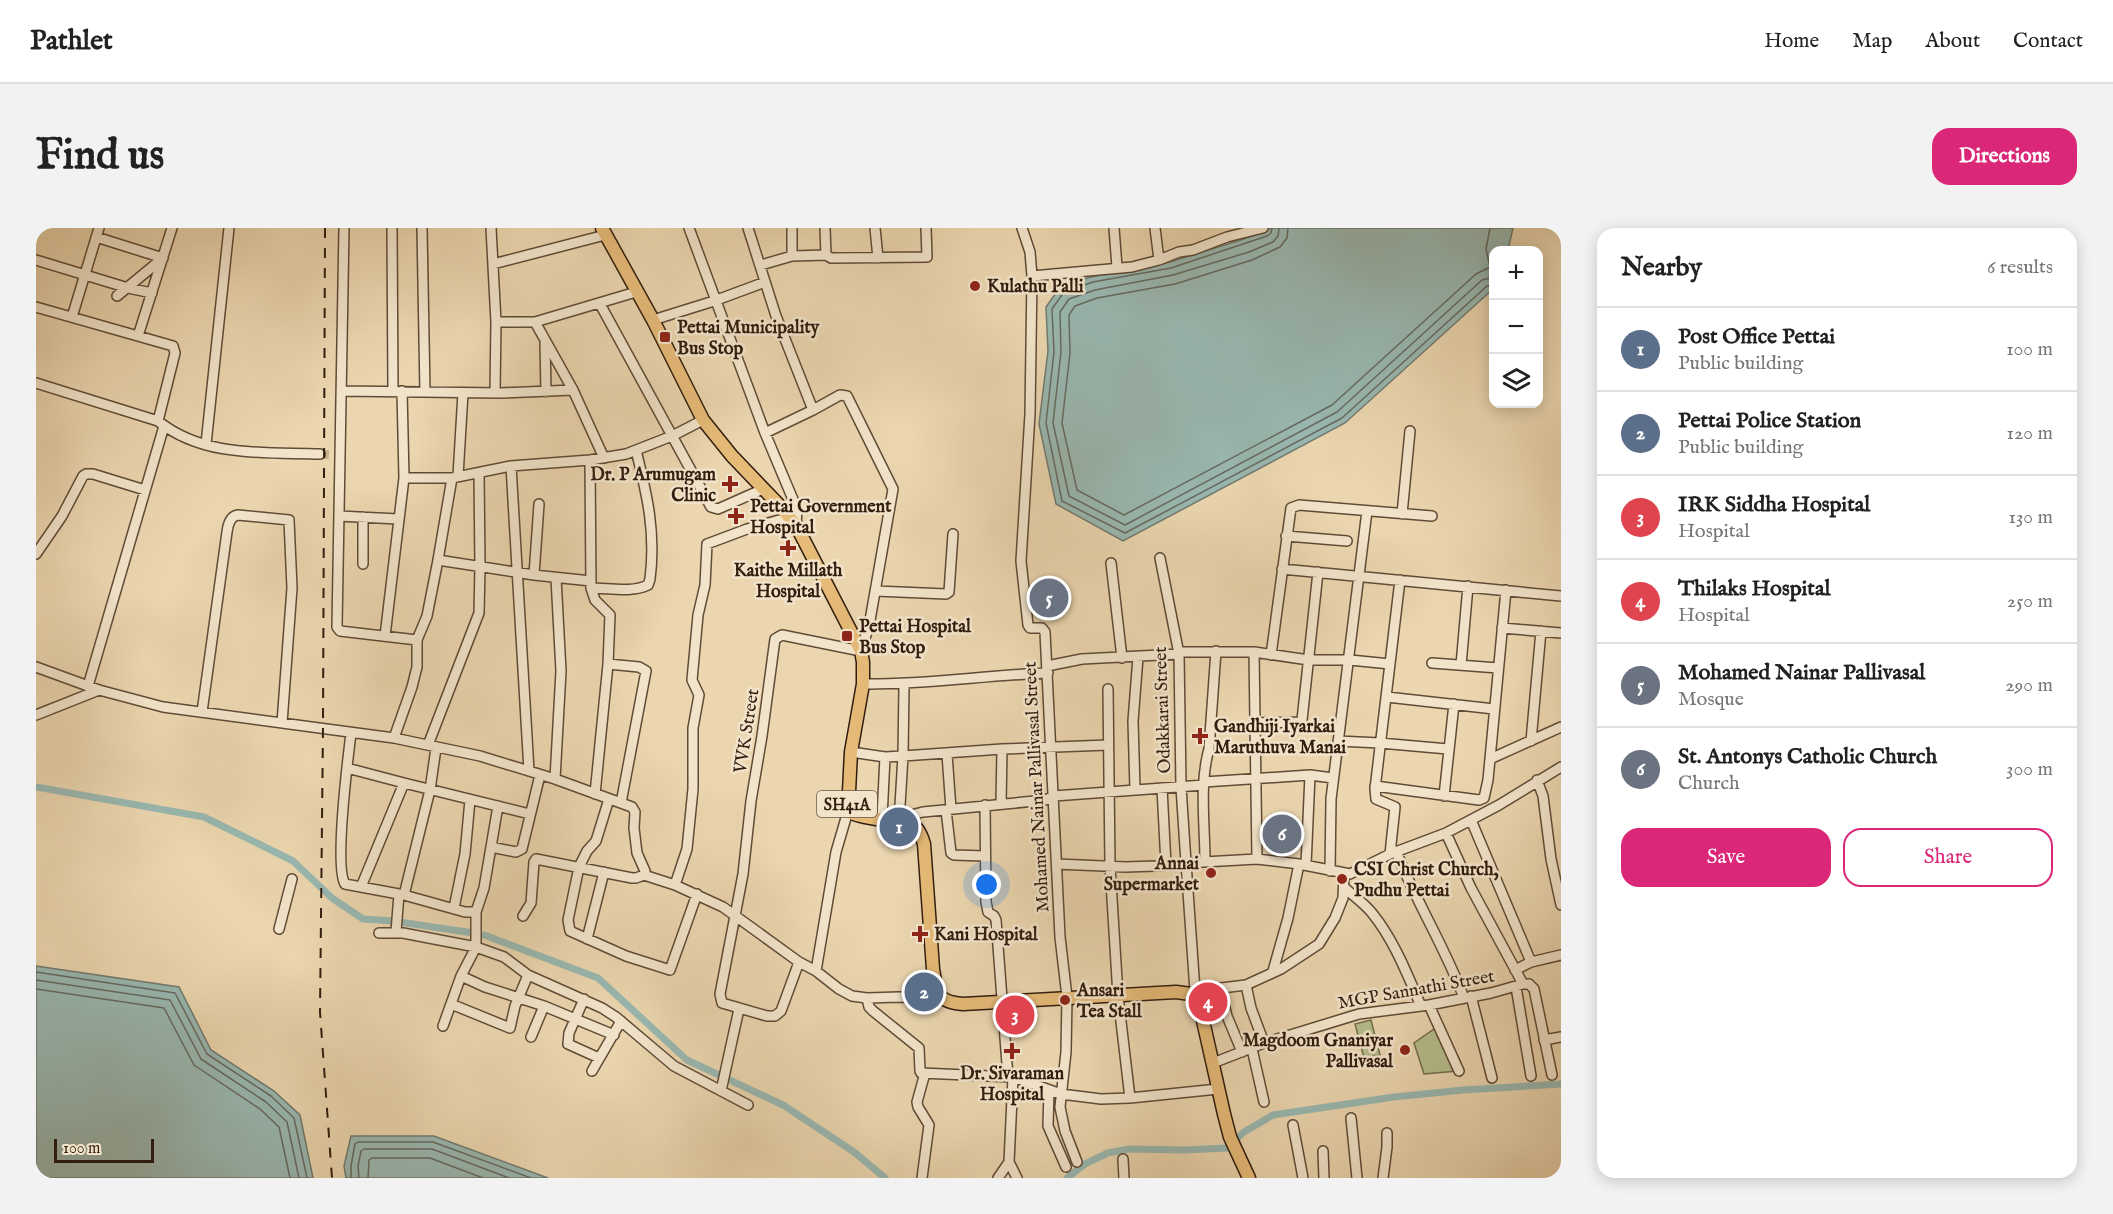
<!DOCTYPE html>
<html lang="en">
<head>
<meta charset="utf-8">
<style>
	:root { --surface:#fff; --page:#f2f2f2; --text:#222; --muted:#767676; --line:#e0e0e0; --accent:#db2777 }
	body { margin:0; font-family:"IM FELL English",serif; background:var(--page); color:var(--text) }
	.controls { position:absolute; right:18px; top:18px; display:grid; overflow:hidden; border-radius:12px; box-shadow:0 3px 15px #0003 }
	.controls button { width:54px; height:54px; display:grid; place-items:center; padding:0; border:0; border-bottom:2px solid var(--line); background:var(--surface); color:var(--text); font:30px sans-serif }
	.scale { position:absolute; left:18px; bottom:15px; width:100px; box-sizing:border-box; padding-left:6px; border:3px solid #321d0f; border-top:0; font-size:16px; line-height:21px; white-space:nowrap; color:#321d0f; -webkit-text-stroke:4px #f2e4cb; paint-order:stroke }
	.you { position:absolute; left:951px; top:657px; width:21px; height:21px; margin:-15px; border:4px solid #fff; border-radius:50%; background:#1a73e8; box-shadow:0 0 0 9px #1a73e833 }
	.badge { display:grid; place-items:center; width:39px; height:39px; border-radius:50%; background:var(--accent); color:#fff; font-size:20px; font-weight:700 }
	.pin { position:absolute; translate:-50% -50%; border:3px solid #fff; box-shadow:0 2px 6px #0006 }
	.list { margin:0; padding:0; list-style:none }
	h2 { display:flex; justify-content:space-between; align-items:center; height:78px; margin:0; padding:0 24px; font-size:26px }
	h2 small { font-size:20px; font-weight:400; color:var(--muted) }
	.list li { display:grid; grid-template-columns:39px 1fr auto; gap:18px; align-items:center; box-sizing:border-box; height:84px; padding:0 24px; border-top:2px solid var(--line) }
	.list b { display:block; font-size:22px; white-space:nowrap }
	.list p { margin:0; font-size:20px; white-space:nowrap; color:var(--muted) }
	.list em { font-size:20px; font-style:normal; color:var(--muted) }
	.actions { display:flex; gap:12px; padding:18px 24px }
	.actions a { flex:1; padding:14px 0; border:2px solid var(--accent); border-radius:18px; text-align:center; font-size:21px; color:var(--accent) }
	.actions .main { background:var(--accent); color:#fff }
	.icon { flex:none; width:33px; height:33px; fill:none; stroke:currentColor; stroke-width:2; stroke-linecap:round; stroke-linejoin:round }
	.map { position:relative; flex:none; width:1525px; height:950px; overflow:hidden; border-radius:18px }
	header { display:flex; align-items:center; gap:36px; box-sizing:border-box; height:84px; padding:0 30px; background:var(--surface); border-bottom:2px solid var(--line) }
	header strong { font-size:28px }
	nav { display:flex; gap:33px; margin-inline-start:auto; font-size:21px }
	.intro { display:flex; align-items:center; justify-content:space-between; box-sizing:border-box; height:144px; padding:0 36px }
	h1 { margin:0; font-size:42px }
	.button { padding:15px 27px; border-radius:18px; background:var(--accent); color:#fff; font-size:21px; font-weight:700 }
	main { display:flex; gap:36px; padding:0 36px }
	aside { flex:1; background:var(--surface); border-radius:18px; box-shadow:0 3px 15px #0003 }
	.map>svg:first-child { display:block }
	.green { fill:#b5be8c; stroke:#746e4e; stroke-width:1.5 }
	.water { fill:#99b8b1; stroke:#707a70; stroke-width:1.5 }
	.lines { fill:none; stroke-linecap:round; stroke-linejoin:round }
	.shore { stroke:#666a60; stroke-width:1.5 }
	.canal { stroke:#99b8b1; stroke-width:7 }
	.minor-tunnel { stroke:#c6b18f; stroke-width:9; stroke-dasharray:9 4.5; stroke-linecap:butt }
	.minor-casing { stroke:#604b37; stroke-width:12 }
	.major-casing { stroke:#321d0f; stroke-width:15 }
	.minor { stroke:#f2e4cb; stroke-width:9 }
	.major { stroke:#e6bb78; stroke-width:12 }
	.rail { stroke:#321d0f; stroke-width:2; stroke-dasharray:10 10; stroke-linecap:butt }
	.poi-dot { fill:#8f2418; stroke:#f2e4cb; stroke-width:2 }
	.labels { text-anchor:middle; stroke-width:5; stroke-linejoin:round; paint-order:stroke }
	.shield { fill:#f2e4cb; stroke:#6c5947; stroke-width:1.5 }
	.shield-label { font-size:16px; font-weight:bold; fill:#321d0f }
	.poi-label { font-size:18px; font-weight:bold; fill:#321d0f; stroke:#f2e4cb; text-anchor:start }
	.street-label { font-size:18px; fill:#321d0f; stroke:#f2e4cb }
</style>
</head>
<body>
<header>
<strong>Pathlet</strong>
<nav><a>Home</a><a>Map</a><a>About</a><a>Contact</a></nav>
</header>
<div class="intro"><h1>Find us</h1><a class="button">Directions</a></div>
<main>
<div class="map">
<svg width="1525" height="950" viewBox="0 0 1525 950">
	<rect width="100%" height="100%" fill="#ebd6af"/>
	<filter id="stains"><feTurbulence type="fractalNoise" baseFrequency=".00333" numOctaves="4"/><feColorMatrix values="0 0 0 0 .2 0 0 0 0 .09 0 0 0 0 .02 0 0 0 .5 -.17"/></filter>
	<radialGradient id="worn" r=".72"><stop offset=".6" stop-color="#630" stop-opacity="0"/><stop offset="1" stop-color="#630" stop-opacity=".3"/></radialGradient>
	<path class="green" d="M 1335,792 L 1344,827 L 1328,830 L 1319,796 Z
		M 1401,799 L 1421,843 L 1388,846 L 1378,815 Z"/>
	<path class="water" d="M 1236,0 L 1477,0 L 1472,22 L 1458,22 L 1457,61 L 1309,195 L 1087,313 L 1020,276 L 1003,196 L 1012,123 L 1010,79 L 1025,58 L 1055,49 L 1134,34 L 1208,11 Z
		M 0,738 L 143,759 L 175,822 L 238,863 L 264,887 L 277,950 L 0,950 Z
		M 315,908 L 398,908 L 512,950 L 310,950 L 308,938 Z"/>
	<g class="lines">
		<path class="shore" d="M 1236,0 L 1235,5 L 1231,8 L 1135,40 L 1057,54 L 1028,64 L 1016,81 L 1018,124 L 1010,195 L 1026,273 L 1089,305 L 1306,190 L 1451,58 L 1458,57
			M 1243,0 L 1242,8 L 1237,14 L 1213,24 L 1137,47 L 1059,62 L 1033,71 L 1024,84 L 1025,124 L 1017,195 L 1033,268 L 1089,297 L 1301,184 L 1446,52 L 1458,49
			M 1252,0 L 1251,10 L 1244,19 L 1216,32 L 1139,56 L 1061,70 L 1039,78 L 1033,87 L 1034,125 L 1026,195 L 1041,262 L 1088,287 L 1296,177 L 1440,46 L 1454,39 L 1450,21 L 1454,0
			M 0,744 L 139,765 L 171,826 L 235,868 L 258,890 L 271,950
			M 0,752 L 134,772 L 165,831 L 230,874 L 251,894 L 263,950
			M 0,761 L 128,780 L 158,837 L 224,881 L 243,899 L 254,950
			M 315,950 L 315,938 L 319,916 L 322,914 L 397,914 L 495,950
			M 323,950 L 322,938 L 325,923 L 328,921 L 396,921 L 473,950
			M 332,950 L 333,932 L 336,930 L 394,930 L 447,950"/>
		<path class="canal" d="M 0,559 L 168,589 L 257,633 L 296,670 L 327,691 L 357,693 L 437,705
			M 448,707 L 562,750 L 651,832 L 747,877 L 818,924 L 849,950
			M 1031,950 L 1049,936 L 1072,925 L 1093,921 L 1148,922 L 1191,920 L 1208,904 L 1237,887 L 1358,869 L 1427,862 L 1525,856"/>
		<path class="minor-tunnel" d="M 284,226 L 297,227"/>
		<g class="minor-casing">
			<path id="minor" d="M 308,0 L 301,399 L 304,403 L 381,412
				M 356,0 L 357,163
				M 386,0 L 389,164
				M 455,0 L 460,94 L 459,165
				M 653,0 L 729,205 L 761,281 L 760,297
				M 712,0 L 740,88 L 777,182 L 729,205
				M 756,0 L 756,28
				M 789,0 L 790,27 L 795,30 L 891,29 L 890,0
				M 839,0 L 842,30
				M 986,0 L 994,24 L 996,48 L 994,186 L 985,333 L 992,397 L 994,400 L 1006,400 L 1009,404 L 1024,709 L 1031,769 L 1030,824 L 1024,879 L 1029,903 L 1041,934
				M 1078,0 L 1081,39
				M 1119,0 L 1123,32 L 1143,24 L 1157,22 L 1191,9 L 1227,0
				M 60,9 L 127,30
				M 0,32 L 92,60 L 116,65
				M 457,36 L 569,7
				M 725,37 L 756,28 L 790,27
				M 996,48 L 1096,39 L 1123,32
				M 81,68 L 127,30
				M 564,76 L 675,279 L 682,281 L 727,261
				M 0,79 L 137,118 L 139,125 L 122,193
				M 36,89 L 63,0
				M 617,92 L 678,73 L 729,54
				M 460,94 L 499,94 L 600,64
				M 499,94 L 537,162 L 568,230
				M 102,108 L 136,0
				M 509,115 L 510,164
				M 0,155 L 122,193 C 168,230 229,224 284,226
				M 306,163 L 465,165 L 537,162
				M 777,182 L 804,167 L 811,168 L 857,261 L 833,398 L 829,410 L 821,417
				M 170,216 L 193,0
				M 554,232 L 555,360 L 559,372 L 574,387 L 572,436 L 559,566
				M 475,238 L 493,543
				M 422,248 L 427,165
				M 368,250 L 416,250
				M 1366,286 L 1374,203
				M 303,288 L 362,291
				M 1250,308 L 1311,313
				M 0,326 L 26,288 L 47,248 L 50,246 L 57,246 L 109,262
				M 1124,330 L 1143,426 L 1145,559 L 1150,635
				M 402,332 L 498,347 L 555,353
				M 1075,335 L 1086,430
				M 327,336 L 327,289
				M 1246,341 L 1525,368
				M 498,347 L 503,276
				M 555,360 C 573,360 596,365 612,357 L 614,351 C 620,304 611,267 600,222
				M 840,363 L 910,366 L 913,364 L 917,306
				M 1466,400 L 1525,405
				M 349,408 L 368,250 L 366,163
				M 1143,424 L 1218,424 L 1273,432 L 1314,432 L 1354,436
				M 1218,424 L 1221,631
				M 1235,427 L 1255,280 L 1263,277 L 1396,288
				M 1396,435 L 1462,440
				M 572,436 L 603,439 L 610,443 L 585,575
				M 1425,437 L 1432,358
				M 1011,438 L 1046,431 L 1143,426
				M 0,439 L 63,462 L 127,479 L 358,510 L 444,528 L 519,551 L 596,579 L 599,584 L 598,600 L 601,625 L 609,643 L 608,647 L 639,657 L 687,679 L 763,734 L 780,743 L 803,761 L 816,768 L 831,770 L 863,769 L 907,771
				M 827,456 C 889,457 950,447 1012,445
				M 52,458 L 128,198
				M 1072,461 L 1074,638 L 1082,768 L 1094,870
				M 1351,469 L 1458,481
				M 166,484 L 191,304 C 192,296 194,288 202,287 L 253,292 L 256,360 L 246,495
				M 0,487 L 63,462
				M 1218,495 L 1264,494 L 1266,492 L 1282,344
				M 315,505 C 312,530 298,638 309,656 L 368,667 L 429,684 L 440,684 L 448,660 L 462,578
				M 358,510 L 376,459 L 381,439 L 381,412 L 391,388 L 402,332 L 416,250 L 475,238 L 554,232 L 590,226 L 636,208 L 667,192
				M 1302,513 L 1344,515 L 1412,521
				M 1495,513 L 1505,403
				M 392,517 L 443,385 L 444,339 L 443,245
				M 815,524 L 849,529 L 867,528 L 966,521 L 1072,517
				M 911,526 L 915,581
				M 1454,531 L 1525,499
				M 311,540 L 368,555
				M 519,551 L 525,443 L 520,350
				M 1501,552 L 1507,568 L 1515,631 L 1525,677
				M 1168,554 L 1274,547 L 1297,550
				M 1339,558 L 1443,572 L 1448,570 L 1452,552 L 1470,362
				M 1126,560 L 1130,637
				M 1099,562 L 1097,493 L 1102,429
				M 1408,568 L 1418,476
				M 573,571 L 560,613 L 551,623 L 543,639 L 532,692 L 534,703 L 590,728 L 634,742 L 661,666
				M 965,576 L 966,521
				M 949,577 L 950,674 L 952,684 L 958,688 L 960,692 L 972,849
				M 910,582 L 915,625 L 918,627 L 949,628
				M 846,590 L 849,529
				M 1435,592 L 1495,734
				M 863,594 L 867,528 L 868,457
				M 868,595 L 879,586 L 887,584 L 1009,572 L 1018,568 L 1168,557
				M 1410,605 L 1435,660 L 1487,756
				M 455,619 L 480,624 L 486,621 L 504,547
				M 1360,623 C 1380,674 1409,719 1428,770
				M 1354,626 L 1359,579 L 1340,571 L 1339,561 L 1364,352
				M 1169,634 C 1169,598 1163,556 1173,521 L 1180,423
				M 1021,636 L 1090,639 L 1149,637
				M 1270,637 L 1274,547
				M 1294,643 L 1295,571 L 1331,283
				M 639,657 L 651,621 L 657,561 L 657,500 L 663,467 L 656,452 L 662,387 L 669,357 L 671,316 L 711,301 L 754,289
				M 325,659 L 368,555 L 494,586
				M 1308,659 C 1317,668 1328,675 1336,685 C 1358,712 1371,746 1385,778
				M 368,667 L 394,562 L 400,520
				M 418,680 L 429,626 L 434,572
				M 487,688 L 495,675 L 498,634 L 500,631 L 596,650 L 600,650 L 608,647
				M 243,701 L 256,651
				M 360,704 L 363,666
				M 343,705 L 367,705 L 440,719 L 468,729 L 492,747 L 566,780 L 580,789 L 638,838 L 712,877
				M 551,711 L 568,644
				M 763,734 L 745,783 L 739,788 L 731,788 L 686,775 L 684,766 L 707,646 L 715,573 L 726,508 L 739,411 L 746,407 L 825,423
				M 1479,742 L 1495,734 L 1525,727
				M 780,743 L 800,624 L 812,583
				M 1237,743 L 1252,690 L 1263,636
				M 425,748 L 449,759 L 508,778 L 578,807
				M 1487,756 L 1493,756 L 1498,761 L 1516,847
				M 1210,757 L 1215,780 L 1228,815
				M 1480,759 L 1495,848
				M 1184,761 L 1191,788 L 1206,824
				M 1158,767 L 1159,763 L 1150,635 L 1221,631 L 1263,636 L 1314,646 L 1354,626 L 1410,605 L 1463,577 L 1525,539
				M 1435,768 L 1456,850
				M 1160,769 L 1164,764 L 1169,762 L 1210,757 L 1245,741 L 1283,716 L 1299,690 L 1307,670 L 1308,647
				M 831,770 L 833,779 L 837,783 L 883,820 L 884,843 L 885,845 L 977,849 L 1025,866 L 1065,871 L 1094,870 L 1182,861
				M 548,771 L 533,805 L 532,816 L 563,830
				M 415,776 L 474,800 L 479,778 L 492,747
				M 1393,777 L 1423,843
				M 407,798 L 425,748 L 440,719 L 440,684
				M 495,809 L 508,778
				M 1508,812 L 1525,809
				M 1216,821 L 1228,874
				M 1177,835 L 1228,815 L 1323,786 L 1393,777 L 1455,765 L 1487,756
				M 556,843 L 585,793
				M 977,849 L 973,934 L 981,950
				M 1013,862 L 1012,898 L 1030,939
				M 685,863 L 703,781
				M 1315,890 L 1321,950
				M 1257,897 L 1267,950
				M 1287,923 L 1288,950
				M 1087,931 L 1088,950
				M 886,950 L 893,897 L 882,879 L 881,874 L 889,845
				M 962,950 L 973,934
				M 1347,950 L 1351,919 L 1351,905"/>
		</g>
		<g class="major-casing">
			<path id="major" d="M 566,0 L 617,92 L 667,192 L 696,228 L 742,276 L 760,297 L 825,423 L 827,434 L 827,456 L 815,524 L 812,583 C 821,591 861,592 876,597 C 883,600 886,609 888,616 L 897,741 C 901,765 900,774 927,776 L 1140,764 L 1155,766 L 1163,775 L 1188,886 L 1194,909 L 1213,950"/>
		</g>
		<use href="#minor" class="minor"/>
		<use href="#major" class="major"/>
		<path class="rail" d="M 289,0 L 287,499 L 284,784 L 296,950"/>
	</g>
	<g class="poi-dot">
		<circle cx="939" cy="58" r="6"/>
		<rect x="623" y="103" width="12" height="12" rx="3"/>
		<path d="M691 247h6v6h6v6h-6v6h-6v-6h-6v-6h6z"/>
		<path d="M697 279h6v6h6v6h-6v6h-6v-6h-6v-6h6z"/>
		<path d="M749 311h6v6h6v6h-6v6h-6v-6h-6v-6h6z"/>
		<rect x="805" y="402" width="12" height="12" rx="3"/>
		<path d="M1161 499h6v6h6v6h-6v6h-6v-6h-6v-6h6z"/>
		<circle cx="1175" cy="645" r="6"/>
		<circle cx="1306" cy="651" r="6"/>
		<path d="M881 697h6v6h6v6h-6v6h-6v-6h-6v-6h6z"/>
		<circle cx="1029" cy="772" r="6"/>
		<circle cx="1369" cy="822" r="6"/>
		<path d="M973 814h6v6h6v6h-6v6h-6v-6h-6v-6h6z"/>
	</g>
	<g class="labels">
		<rect class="shield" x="781" y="563" width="60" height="26" rx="4.5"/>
		<g class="shield-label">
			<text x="811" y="582">SH41A</text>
		</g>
		<g class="poi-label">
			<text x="951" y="64">Kulathu Palli</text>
			<text x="641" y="105">Pettai Municipality<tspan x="641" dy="21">Bus Stop</tspan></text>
			<text x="680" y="252" text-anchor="end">Dr. P Arumugam<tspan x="680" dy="21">Clinic</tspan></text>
			<text x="714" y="284">Pettai Government<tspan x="714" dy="21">Hospital</tspan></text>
			<text x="752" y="348" text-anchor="middle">Kaithe Millath<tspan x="752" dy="21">Hospital</tspan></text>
			<text x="823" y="404">Pettai Hospital<tspan x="823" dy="21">Bus Stop</tspan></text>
			<text x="1178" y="504">Gandhiji Iyarkai<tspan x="1178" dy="21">Maruthuva Manai</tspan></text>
			<text x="1163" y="641" text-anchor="end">Annai<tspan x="1163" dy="21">Supermarket</tspan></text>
			<text x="1318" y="647">CSI Christ Church,<tspan x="1318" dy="21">Pudhu Pettai</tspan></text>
			<text x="898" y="712">Kani Hospital</text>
			<text x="1041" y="768">Ansari<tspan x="1041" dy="21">Tea Stall</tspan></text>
			<text x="1357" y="818" text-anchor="end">Magdoom Gnaniyar<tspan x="1357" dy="21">Pallivasal</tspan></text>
			<text x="976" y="851" text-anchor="middle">Dr. Sivaraman<tspan x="976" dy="21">Hospital</tspan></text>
		</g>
		<g class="street-label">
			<text transform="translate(1126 482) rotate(-92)" y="6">Odakkarai Street</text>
			<text transform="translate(710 503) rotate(-81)" y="6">VVK Street</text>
			<text transform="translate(1000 559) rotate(-93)" y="6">Mohamed Nainar Pallivasal Street</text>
			<text transform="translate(1380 761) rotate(-10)" y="6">MGP Sannathi Street</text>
		</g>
	</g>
	<rect width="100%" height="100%" filter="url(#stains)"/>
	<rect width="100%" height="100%" fill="url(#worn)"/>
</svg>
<div class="controls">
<button>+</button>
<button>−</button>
<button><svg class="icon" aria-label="layers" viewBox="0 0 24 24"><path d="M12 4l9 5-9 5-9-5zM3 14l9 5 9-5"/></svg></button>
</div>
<div class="scale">100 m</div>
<div class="you"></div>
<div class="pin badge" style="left:863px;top:599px;background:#5c6f8a">1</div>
<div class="pin badge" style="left:888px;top:764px;background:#5c6f8a">2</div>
<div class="pin badge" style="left:979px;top:787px;background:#e0444e">3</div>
<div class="pin badge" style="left:1172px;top:774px;background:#e0444e">4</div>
<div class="pin badge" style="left:1013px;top:370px;background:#6b7280">5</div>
<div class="pin badge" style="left:1246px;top:606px;background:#6b7280">6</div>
</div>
<aside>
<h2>Nearby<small>6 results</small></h2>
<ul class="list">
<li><span class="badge" style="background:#5c6f8a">1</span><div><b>Post Office Pettai</b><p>Public building</p></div><em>100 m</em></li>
<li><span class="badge" style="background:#5c6f8a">2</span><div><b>Pettai Police Station</b><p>Public building</p></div><em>120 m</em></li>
<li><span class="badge" style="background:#e0444e">3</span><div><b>IRK Siddha Hospital</b><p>Hospital</p></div><em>130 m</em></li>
<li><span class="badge" style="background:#e0444e">4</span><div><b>Thilaks Hospital</b><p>Hospital</p></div><em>250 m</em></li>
<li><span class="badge" style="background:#6b7280">5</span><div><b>Mohamed Nainar Pallivasal</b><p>Mosque</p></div><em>290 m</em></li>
<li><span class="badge" style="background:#6b7280">6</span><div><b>St. Antonys Catholic Church</b><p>Church</p></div><em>300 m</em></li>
</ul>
<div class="actions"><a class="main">Save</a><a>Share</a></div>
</aside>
</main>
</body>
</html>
